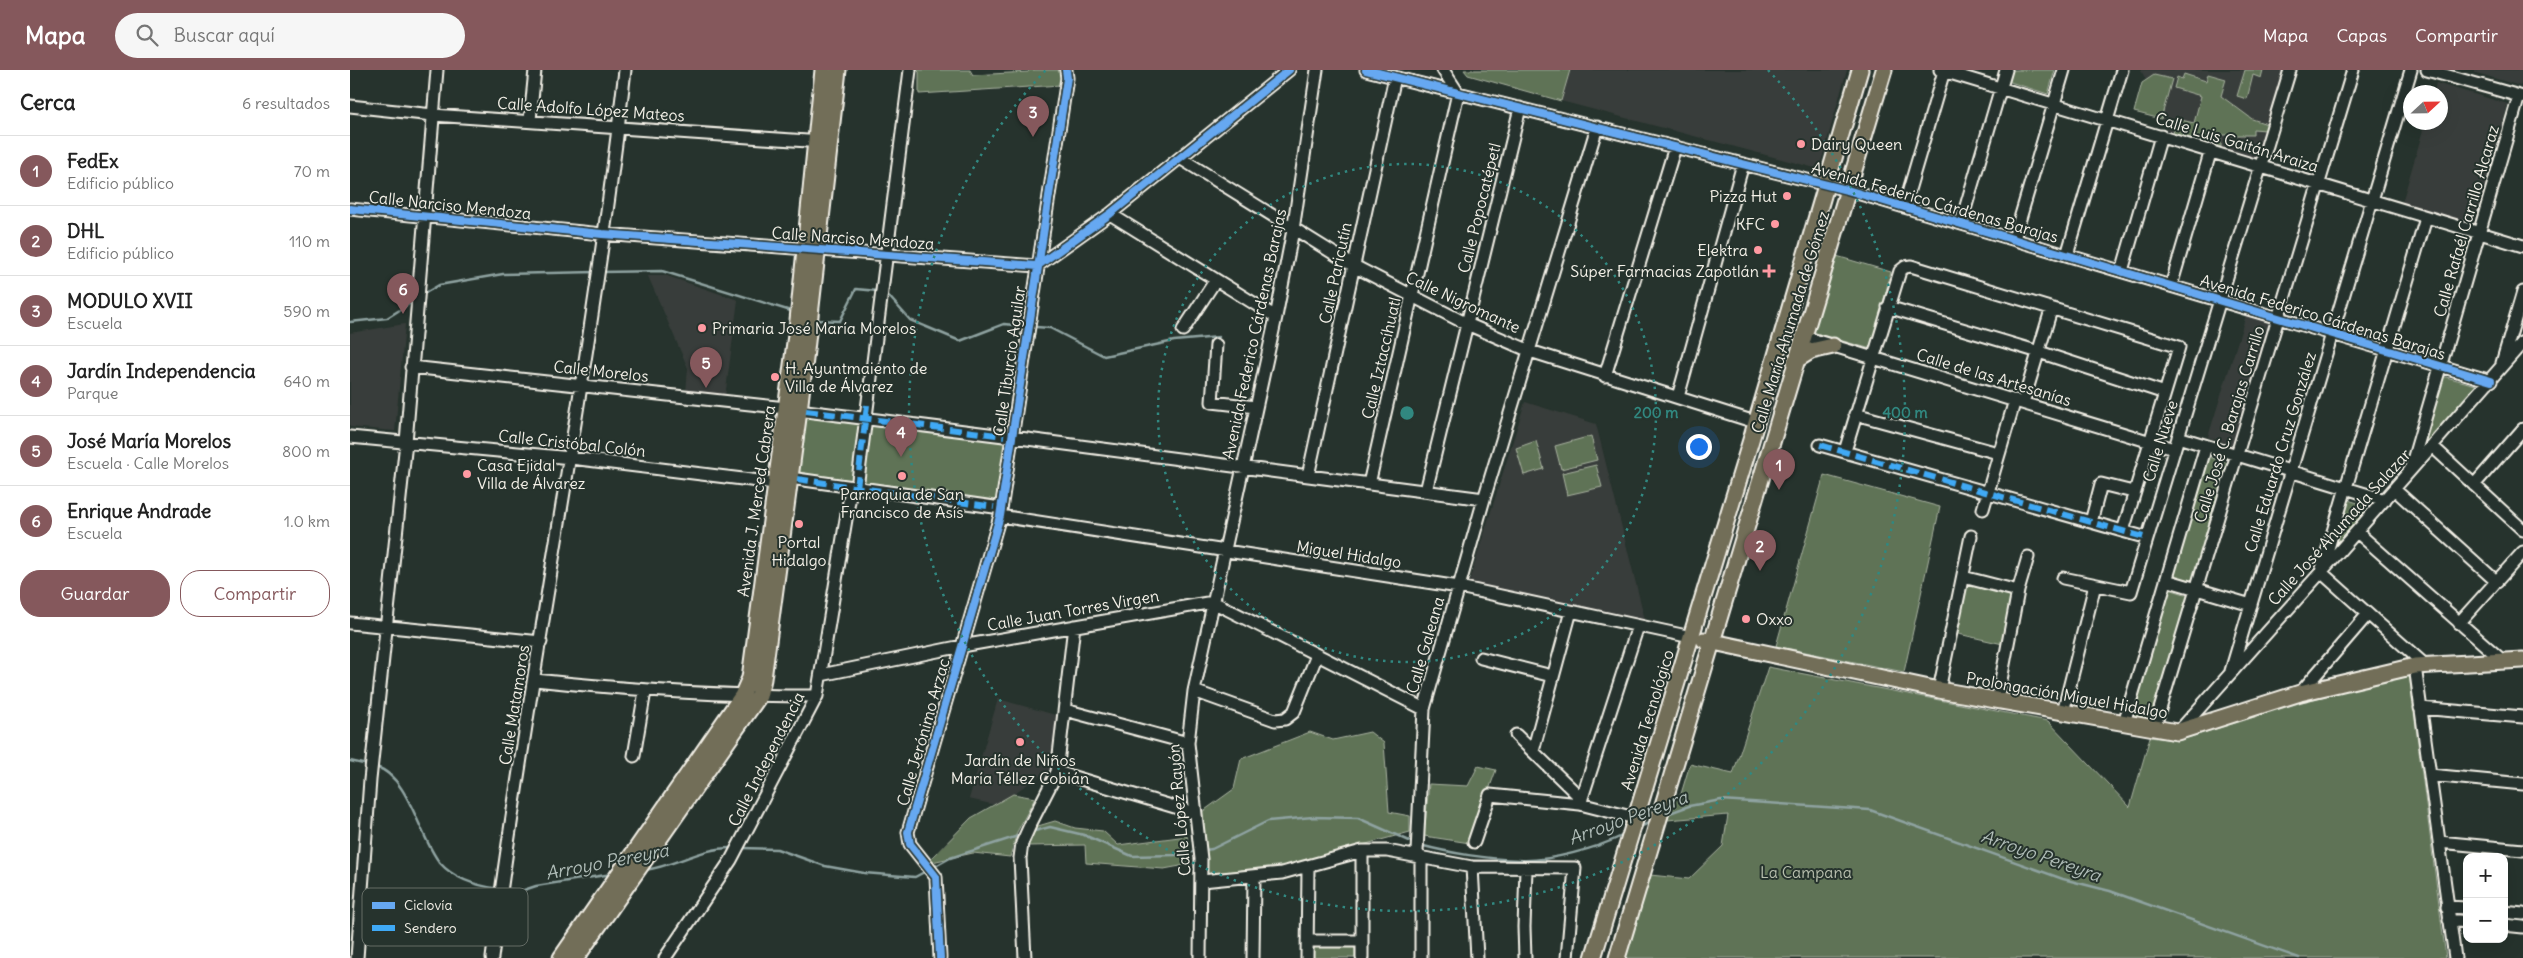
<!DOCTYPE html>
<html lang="es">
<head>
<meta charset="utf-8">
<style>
	:root { --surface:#fff; --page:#f6f6f6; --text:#222; --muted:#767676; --line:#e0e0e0; --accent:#85585c }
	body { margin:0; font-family:Delius,sans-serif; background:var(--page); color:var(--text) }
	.controls { position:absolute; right:15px; bottom:15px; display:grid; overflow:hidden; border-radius:10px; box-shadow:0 5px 20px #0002 }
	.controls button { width:45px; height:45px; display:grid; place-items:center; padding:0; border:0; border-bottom:1px solid var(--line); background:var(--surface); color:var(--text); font:25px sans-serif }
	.compass { position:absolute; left:2053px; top:15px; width:45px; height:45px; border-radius:50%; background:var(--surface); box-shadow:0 5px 20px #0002; rotate:68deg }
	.you { position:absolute; left:1348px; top:376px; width:18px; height:18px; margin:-12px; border:4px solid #fff; border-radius:50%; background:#1a73e8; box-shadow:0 0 0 8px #1a73e833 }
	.badge { display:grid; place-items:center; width:32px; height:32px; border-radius:50%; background:var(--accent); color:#fff; font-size:16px; font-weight:700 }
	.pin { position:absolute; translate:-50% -41px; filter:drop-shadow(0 1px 2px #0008) }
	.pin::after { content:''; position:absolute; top:26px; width:18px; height:15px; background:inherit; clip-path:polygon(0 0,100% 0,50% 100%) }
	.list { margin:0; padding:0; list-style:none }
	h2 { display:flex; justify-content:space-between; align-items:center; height:65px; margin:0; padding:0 20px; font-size:21px }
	h2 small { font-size:16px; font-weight:400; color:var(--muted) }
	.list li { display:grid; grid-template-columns:32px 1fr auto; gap:15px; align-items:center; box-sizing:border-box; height:70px; padding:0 20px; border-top:1px solid var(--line) }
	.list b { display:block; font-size:19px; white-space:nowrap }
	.list p { margin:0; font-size:16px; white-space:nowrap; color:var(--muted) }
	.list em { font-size:16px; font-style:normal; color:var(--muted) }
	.actions { display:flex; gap:10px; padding:15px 20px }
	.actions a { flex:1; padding:11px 0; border:1px solid var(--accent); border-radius:20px; text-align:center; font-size:18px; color:var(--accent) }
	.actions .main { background:var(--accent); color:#fff }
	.icon { flex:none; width:28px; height:28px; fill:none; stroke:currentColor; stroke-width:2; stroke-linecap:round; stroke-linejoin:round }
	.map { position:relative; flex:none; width:2173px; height:888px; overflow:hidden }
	header { display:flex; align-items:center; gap:30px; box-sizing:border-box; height:70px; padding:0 25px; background:var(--accent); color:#fff }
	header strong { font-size:24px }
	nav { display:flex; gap:28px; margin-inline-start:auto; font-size:18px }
	.search { width:350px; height:45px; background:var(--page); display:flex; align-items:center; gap:12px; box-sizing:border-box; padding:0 18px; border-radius:28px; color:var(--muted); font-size:19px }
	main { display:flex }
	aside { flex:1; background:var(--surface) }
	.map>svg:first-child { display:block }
	.built { fill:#393e3b }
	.green { fill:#5e7357; stroke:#a9b2a0 }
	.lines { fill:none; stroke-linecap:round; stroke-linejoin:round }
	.stream { stroke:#8fa3a1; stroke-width:2.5 }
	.minor-casing { stroke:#f4f1e8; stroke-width:15 }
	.major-casing { stroke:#f4f1e8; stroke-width:19 }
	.minor { stroke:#26332d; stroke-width:11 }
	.major { stroke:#726e59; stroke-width:15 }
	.quiet { stroke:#3fa9f5; stroke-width:6; stroke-dasharray:12 6; stroke-linecap:butt }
	.cycleway-casing { stroke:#26332d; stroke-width:11 }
	.cycleway { stroke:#66a8f1; stroke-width:8 }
	.ring { fill:none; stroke:#318880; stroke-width:2.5; stroke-dasharray:2.5 5 }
	.poi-dot { fill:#ff9aa2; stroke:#26332d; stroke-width:2 }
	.labels { text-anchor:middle; stroke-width:4; stroke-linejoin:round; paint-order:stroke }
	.street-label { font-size:16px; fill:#f4f1e8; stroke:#26332d }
	.poi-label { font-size:16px; fill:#f4f1e8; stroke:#26332d; text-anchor:start }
	.park-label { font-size:16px; fill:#b8bfae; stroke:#26332d }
	.water-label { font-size:18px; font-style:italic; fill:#b0bdb8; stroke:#26332d }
	.key { fill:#26332d; stroke:#646c65; stroke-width:1 }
	.key-label { font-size:14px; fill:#f4f1e8 }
	.centre { fill:#318880; stroke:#26332d; stroke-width:2.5 }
	.ring-label { font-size:15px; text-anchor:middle; font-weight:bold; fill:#318880; stroke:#26332d; stroke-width:4; stroke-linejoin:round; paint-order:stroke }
</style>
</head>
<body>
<header>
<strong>Mapa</strong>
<div class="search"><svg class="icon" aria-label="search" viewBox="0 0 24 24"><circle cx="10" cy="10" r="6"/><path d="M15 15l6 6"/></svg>Buscar aquí</div>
<nav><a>Mapa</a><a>Capas</a><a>Compartir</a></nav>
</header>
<main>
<aside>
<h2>Cerca<small>6 resultados</small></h2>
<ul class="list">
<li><span class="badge">1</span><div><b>FedEx</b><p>Edificio público</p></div><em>70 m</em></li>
<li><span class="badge">2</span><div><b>DHL</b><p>Edificio público</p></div><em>110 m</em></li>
<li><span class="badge">3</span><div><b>MODULO XVII</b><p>Escuela</p></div><em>590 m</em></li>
<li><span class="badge">4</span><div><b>Jardín Independencia</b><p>Parque</p></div><em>640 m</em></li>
<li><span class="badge">5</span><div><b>José María Morelos</b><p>Escuela · Calle Morelos</p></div><em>800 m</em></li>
<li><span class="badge">6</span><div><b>Enrique Andrade</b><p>Escuela</p></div><em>1.0 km</em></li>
</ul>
<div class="actions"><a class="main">Guardar</a><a>Compartir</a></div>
</aside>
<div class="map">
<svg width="2173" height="888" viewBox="0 0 2173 888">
	<rect width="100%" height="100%" fill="#26332d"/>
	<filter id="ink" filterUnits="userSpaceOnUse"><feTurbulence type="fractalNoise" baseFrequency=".02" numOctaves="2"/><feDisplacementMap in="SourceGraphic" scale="10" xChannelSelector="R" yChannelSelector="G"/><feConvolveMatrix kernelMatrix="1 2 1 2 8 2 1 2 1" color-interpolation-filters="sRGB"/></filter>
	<g filter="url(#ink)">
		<path class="built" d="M 1220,0 L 1497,0 L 1469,99 L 1211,31 Z
			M 1791,0 L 1935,0 L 1909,89 L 1818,62 L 1813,50 L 1788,43 L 1797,12 Z
			M 2125,0 L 2173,0 L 2173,12 L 2170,16 L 2124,2 Z
			M 2086,13 L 2158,34 L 2124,154 L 2052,133 L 2075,53 L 2090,52 L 2090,22 L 2084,22 Z
			M 298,206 L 317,206 L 388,230 L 375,327 L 336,323 L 338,298 Z
			M 1896,245 L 1921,253 L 1883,375 L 1858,367 Z
			M 55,254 L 45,361 L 0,357 L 0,263 Z
			M 1175,332 L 1246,354 L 1295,550 L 1119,512 Z
			M 648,629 L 709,646 L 702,698 L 646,735 L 619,729 Z"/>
		<path class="green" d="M 567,0 L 620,0 L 623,5 L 678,2 L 680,0 L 713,0 L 711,15 L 569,24 L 569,2 Z
			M 1114,0 L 1220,0 L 1211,31 L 1118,5 Z
			M 1661,0 L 1705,0 L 1698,24 L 1657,11 Z
			M 1895,0 L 1913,0 L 1911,8 L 1903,5 L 1897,29 L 1887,26 Z
			M 1834,4 L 1856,11 L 1858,4 L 1876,9 L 1871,26 L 1902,49 L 1917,54 L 1916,60 L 1903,59 L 1903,65 L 1871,65 L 1871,77 L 1823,63 L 1827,49 L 1844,53 L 1851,26 L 1824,18 L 1827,7 L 1832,9 Z
			M 1804,5 L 1822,9 L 1811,49 L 1784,42 L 1792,13 Z
			M 1483,185 L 1541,202 L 1521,279 L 1462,262 Z
			M 2092,306 L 2126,315 L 2069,383 Z
			M 452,338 L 660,362 L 645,443 L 443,413 Z
			M 1241,366 L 1247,390 L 1211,399 L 1205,376 Z
			M 1186,371 L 1194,399 L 1174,405 L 1166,378 Z
			M 1856,386 L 1878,393 L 1844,513 L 1822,507 Z
			M 1246,395 L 1252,417 L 1217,425 L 1212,403 Z
			M 1474,405 L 1590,437 L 1554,602 L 1426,576 Z
			M 1998,430 L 2021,437 L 1980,489 Z
			M 1615,513 L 1664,524 L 1653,574 L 1604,563 Z
			M 1819,519 L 1841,526 L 1802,653 L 1780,646 Z
			M 1418,597 L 1698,651 L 1780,737 L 1800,667 L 1828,671 L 1952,632 L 2059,604 L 2096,888 L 1274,888 L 1300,805 L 1339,809 L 1373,776 L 1378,745 L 1317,750 L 1323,731 L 1331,724 L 1340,694 L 1383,704 Z
			M 960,662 L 983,670 L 1020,662 L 1034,673 L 1039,742 L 1060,746 L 1060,762 L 943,794 L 857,804 L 851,756 L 852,742 L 884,719 L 891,689 Z
			M 1128,696 L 1146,700 L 1120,773 L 1074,766 L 1079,714 L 1118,716 Z
			M 663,724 L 685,728 L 667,762 L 660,787 L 623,783 L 582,792 L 580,790 L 621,748 Z
			M 705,751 L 725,758 L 753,761 L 768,775 L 837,766 L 841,794 L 814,799 L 736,793 L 735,775 L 677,776 L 683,755 L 688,756 Z
			M 961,876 L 1005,876 L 1005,888 L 961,888 Z"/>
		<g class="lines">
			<path class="stream" d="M 251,202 L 312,201 L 444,242
				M 536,223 L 560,250 L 610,271 L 654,254 L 675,256
				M 72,225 L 89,215 L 153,204 L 246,202
				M 466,250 L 490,251 L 506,219 L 528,221
				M 0,252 L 37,248 L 64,231
				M 686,257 L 700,258 L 754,286 L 824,271 L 869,267
				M 0,691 L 18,695
				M 26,697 C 59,706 70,770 90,793 C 105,810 128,816 149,819
				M 1317,744 L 1339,736 L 1371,730 L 1520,740 L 1713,809 L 1760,821 L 1949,888
				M 1290,757 L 1303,751
				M 681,762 L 700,757 L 734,765 L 782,786 L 825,785 L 847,781
				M 1070,775 C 1099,783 1138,789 1169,790 C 1198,792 1248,778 1274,765
				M 391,778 L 427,779 L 475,796 L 514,803 L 565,807 L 578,800
				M 855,780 L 862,779 L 918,751 L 963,747 L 1008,748 L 1064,773
				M 582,798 L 600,788 L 671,765
				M 295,800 C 326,796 352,777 383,778
				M 155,819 L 171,821 L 186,816 L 262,804"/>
			<g class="minor-casing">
				<path id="minor" d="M 1016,0 L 1497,120 L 2141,311
					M 1590,0 L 2173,176
					M 2077,0 L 2173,27
					M 0,36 L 83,45 L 472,72
					M 180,50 L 185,0
					M 830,88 L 1004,196 L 1117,254 L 1180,281 L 1405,352
					M 1554,137 L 1594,1
					M 0,139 L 252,164 L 687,196 L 760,144 L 939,0
					M 760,144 L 926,247
					M 1611,153 L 1656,0
					M 1664,169 L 1714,0
					M 1717,185 L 1772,0
					M 1772,201 L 1811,66
					M 1821,216 L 1861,80
					M 1538,237 L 1689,282 L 1815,323
					M 833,260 L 865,211
					M 1454,267 L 1824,379
					M 866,275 L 862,332 L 906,337
					M 2152,293 L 2173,222
					M 61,297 L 436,338
					M 1255,306 L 1325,77
					M 1328,327 L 1393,94
					M 1673,333 L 1701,240
					M 456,341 L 654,366
					M 1505,344 L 1648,383
					M 0,367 L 221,388 L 433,414
					M 662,367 L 1134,429
					M 1828,367 L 2035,430
					M 1470,375 L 1797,468
					M 2082,376 L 2173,460
					M 1495,381 L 1550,201 L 1555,197 L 1561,196 L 1829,277 L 1773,461
					M 2061,397 L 2169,26
					M 958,406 L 1045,7
					M 447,409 L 644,437
					M 1019,414 L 1108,23 L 1093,0
					M 2124,415 L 2173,359
					M 507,418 L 560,0
					M 2044,419 L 2147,512
					M 1076,421 L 1170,38
					M 1633,439 L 1665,330
					M 650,446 L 1109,517 L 1341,567
					M 1741,452 L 1751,414 L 1783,422
					M 2007,462 L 2154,592
					M 1613,507 L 1668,521
					M 1713,508 L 1781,522 L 1940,0
					M 1816,510 L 1901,535
					M 863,532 L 1074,639
					M 0,553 L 191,572
					M 2109,553 L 2173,482
					M 1131,588 L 1202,606
					M 2074,594 L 1971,502 L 2076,148
					M 2065,596 L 2105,888
					M 1881,601 L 2061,0
					M 471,605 L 612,576 L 863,532
					M 185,610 C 279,620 373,626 467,626
					M 1589,620 L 1621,466
					M 844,621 L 925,650 L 935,649 L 944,642 L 967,585
					M 1950,623 L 2018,544
					M 1647,631 L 1668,521 L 1678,487
					M 2070,638 L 2173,647
					M 715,640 L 838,673
					M 1713,642 L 1745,515
					M 1774,653 L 1856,376
					M 1804,659 L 2003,0
					M 1829,661 L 1971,502 L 2173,272
					M 1166,665 L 1232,729
					M 1183,681 L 1221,541
					M 284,686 L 295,621
					M 707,702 L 845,743
					M 2080,705 L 2173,714
					M 1230,734 L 1288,556
					M 1124,772 L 1140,725 L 1230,734 L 1285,748
					M 2089,772 L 2173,780
					M 1122,797 L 1127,888
					M 852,811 L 932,803 L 1012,781 L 1037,781 L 1122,797 L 1225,798 L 1217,888
					M 2097,837 L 2117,838
					M 2154,842 L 2173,844
					M 2099,850 L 2117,852
					M 2154,855 L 2173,857
					M 957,871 L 1012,871
					M 7,888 L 20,710 L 56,372 L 87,0
					M 142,888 C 181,591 241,298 275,0
					M 315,888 L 381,790 L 467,626 L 500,425
					M 590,888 L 586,807 L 560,774 L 558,762 L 650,446 L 717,8 L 716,0
					M 675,888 L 670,788 L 672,773 L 681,753 L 707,702 L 724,556
					M 850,888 L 851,789 L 838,673 L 844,621 L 926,247 L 943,160 L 967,0
					M 903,888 L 904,807
					M 957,888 L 958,798
					M 1012,888 L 1012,781
					M 1071,888 L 1071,789 L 1067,782 L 1074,639 L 1134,429 L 1247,57
					M 1175,888 L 1174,857 L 1176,799"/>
			</g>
			<g class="major-casing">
				<path id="major" d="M 1445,291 L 1461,281 L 1483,276
					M 1354,570 L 1589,620 L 1827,662 L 1950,623 L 2065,596 L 2173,590
					M 211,888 L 392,626 L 400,608 L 448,250 L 473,0
					M 226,888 L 409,626 L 413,609 L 450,333 L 488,0
					M 1243,888 L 1401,370 L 1510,0
					M 1267,888 L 1534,0"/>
			</g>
			<use href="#minor" class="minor"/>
			<use href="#major" class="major"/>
			<path class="quiet" d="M 456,341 L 654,366
				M 1470,375 L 1797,468
				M 447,409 L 644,437
				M 507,418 L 517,335"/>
			<g class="cycleway-casing">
				<path id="cycleway" d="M 1016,0 L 1497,120 L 2141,311
					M 0,139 L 252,164 L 687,196 L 760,144 L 939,0
					M 590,888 L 586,807 L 560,774 L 558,762 L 650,446 L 717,8 L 716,0"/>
			</g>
			<use href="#cycleway" class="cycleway"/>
		</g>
	</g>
	<g class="ring">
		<circle cx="1057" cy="343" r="249"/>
		<path d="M1418 0A498 498 0 1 1 696 0"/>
	</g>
	<g class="poi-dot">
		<circle cx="1451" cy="74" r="5"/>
		<circle cx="1437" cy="126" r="5"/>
		<circle cx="1425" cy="154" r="5"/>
		<circle cx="1408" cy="180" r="5"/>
		<path d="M1416.5 193.5h5v5h5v5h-5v5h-5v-5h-5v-5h5z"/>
		<circle cx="352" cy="258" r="5"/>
		<circle cx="425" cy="307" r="5"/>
		<circle cx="117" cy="404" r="5"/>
		<circle cx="552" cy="406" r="5"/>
		<circle cx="449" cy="454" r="5"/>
		<circle cx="1396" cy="549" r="5"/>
		<circle cx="670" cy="672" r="5"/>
	</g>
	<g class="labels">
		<g class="street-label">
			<text transform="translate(241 39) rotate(4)" y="6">Calle Adolfo López Mateos</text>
			<text transform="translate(1887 72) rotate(17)" y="6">Calle Luis Gaitán Araiza</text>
			<text transform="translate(1585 132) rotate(16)" y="6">Avenida Federico Cárdenas Barajas</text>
			<text transform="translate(100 135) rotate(6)" y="6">Calle Narciso Mendoza</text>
			<text transform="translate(1129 138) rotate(-76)" y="6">Calle Popocatépetl</text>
			<text transform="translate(2116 151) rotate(-74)" y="6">Calle Rafaél Carrillo Alcaraz</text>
			<text transform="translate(503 168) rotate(4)" y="6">Calle Narciso Mendoza</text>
			<text transform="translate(985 203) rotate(-78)" y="6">Calle Paricutín</text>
			<text transform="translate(1113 232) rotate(25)" y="6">Calle Nigromante</text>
			<text transform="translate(1973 247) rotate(17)" y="6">Avenida Federico Cárdenas Barajas</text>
			<text transform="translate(1440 252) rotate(-73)" y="6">Calle María Ahumada de Gómez</text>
			<text transform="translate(904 264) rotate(-78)" y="6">Avenida Federico Cárdenas Barajas</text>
			<text transform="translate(1031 288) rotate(-77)" y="6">Calle Iztaccíhuatl</text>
			<text transform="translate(659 291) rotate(-82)" y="6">Calle Tiburcio Aguilar</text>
			<text transform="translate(251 301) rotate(6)" y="6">Calle Morelos</text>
			<text transform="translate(1644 307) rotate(17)" y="6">Calle de las Artesanías</text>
			<text transform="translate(1879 354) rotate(-73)" y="6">Calle José C. Barajas Carrillo</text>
			<text transform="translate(1810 371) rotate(-73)" y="6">Calle Nueve</text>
			<text transform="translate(222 373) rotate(6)" y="6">Calle Cristóbal Colón</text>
			<text transform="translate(1930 382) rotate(-73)" y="6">Calle Eduardo Cruz González</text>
			<text transform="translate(406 431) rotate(-82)" y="6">Avenida J. Merced Cabrera</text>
			<text transform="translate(1989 457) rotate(-48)" y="6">Calle José Ahumada Salazar</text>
			<text transform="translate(999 484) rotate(9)" y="6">Miguel Hidalgo</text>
			<text transform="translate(723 540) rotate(-10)" y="6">Calle Juan Torres Virgen</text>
			<text transform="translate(1075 575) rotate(-74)" y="6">Calle Galeana</text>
			<text transform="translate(1717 625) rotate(10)" y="6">Prolongación Miguel Hidalgo</text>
			<text transform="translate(164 635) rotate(-81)" y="6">Calle Matamoros</text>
			<text transform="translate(1297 650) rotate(-73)" y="6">Avenida Tecnológico</text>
			<text transform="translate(573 662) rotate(-74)" y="6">Calle Jerónimo Arzac</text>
			<text transform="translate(416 689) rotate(-63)" y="6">Calle Independencia</text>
			<text transform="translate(829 740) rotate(-95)" y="6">Calle López Rayón</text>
		</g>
		<g class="poi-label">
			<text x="1461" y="80">Dairy Queen</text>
			<text x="1427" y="132" text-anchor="end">Pizza Hut</text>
			<text x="1415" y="160" text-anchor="end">KFC</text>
			<text x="1398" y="186" text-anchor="end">Elektra</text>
			<text x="1409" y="207" text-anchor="end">Súper Farmacias Zapotlán</text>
			<text x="362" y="264">Primaria José María Morelos</text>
			<text x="435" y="304">H. Ayuntmaiento de<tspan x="435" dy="18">Villa de Álvarez</tspan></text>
			<text x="127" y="401">Casa Ejidal<tspan x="127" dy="18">Villa de Álvarez</tspan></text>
			<text x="552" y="430" text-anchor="middle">Parroquia de San<tspan x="552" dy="18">Francisco de Asís</tspan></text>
			<text x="449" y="478" text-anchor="middle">Portal<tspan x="449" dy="18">Hidalgo</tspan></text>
			<text x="1406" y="555">Oxxo</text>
			<text x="670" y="696" text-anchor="middle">Jardín de Niños<tspan x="670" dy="18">María Téllez Cobián</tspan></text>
		</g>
		<g class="park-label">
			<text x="1456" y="808">La Campana</text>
		</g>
		<g class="water-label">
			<text transform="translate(1278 748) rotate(-20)" y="6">Arroyo Pereyra</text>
			<text transform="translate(1691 786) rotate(19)" y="6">Arroyo Pereyra</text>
			<text transform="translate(257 792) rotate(-11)" y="6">Arroyo Pereyra</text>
		</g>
	</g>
	<rect x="12" y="818" width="166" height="58" rx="8" class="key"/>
	<rect x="22" y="832" width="23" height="7" fill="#66a8f1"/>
	<rect x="22" y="855" width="23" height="6" fill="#3fa9f5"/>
	<g class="key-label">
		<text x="54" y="840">Ciclovía</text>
		<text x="54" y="863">Sendero</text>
	</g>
	<circle cx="1057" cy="343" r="8" class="centre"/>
	<g class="ring-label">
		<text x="1306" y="348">200 m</text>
		<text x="1555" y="348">400 m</text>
	</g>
</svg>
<div class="controls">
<button>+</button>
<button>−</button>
</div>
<svg class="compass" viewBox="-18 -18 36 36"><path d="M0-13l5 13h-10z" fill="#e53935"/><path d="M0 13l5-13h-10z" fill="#767676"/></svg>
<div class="you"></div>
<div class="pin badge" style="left:1429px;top:420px">1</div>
<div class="pin badge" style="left:1410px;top:501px">2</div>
<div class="pin badge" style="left:683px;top:67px">3</div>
<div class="pin badge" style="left:551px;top:387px">4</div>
<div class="pin badge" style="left:356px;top:318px">5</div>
<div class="pin badge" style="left:53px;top:244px">6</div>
</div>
</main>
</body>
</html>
